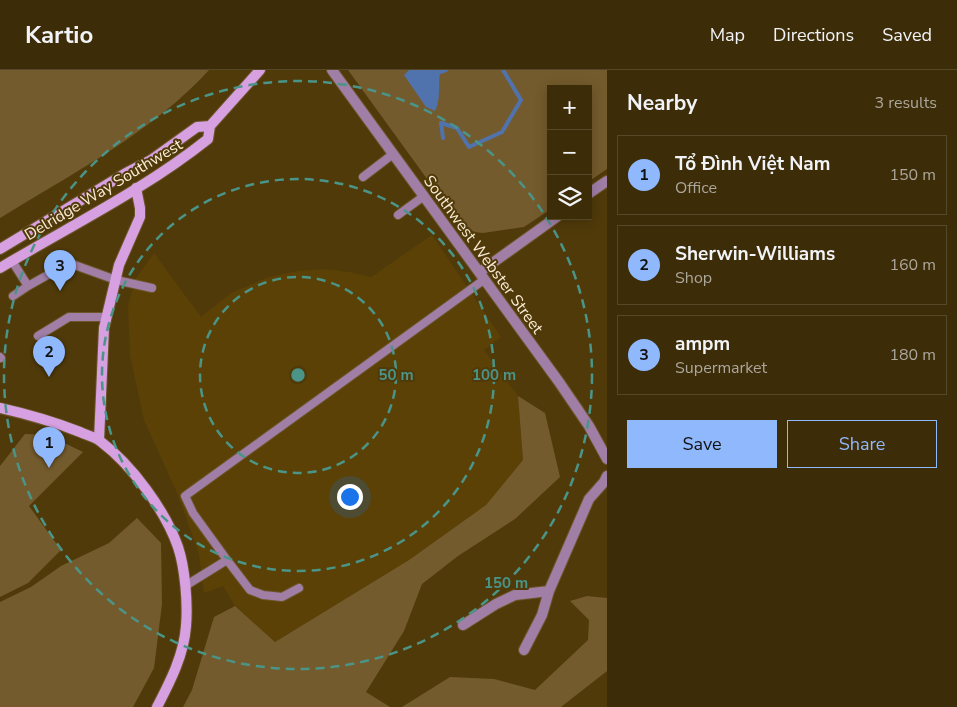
<!DOCTYPE html>
<html lang="en">
<head>
<meta charset="utf-8">
<style>
	:root { --surface:#3c2c08; --page:#433412; --text:#f1f3f6; --muted:#aca79c; --line:#554829; --accent:#90b8fd }
	body { margin:0; font-family:"Nunito Sans",sans-serif; background:var(--page); color:var(--text) }
	.controls { position:absolute; right:15px; top:15px; display:grid; overflow:hidden; border-radius:0px; box-shadow:0 2px 12px #0003 }
	.controls button { width:45px; height:45px; display:grid; place-items:center; padding:0; border:0; border-bottom:1px solid var(--line); background:var(--surface); color:var(--text); font:25px sans-serif }
	.you { position:absolute; left:349px; top:426px; width:18px; height:18px; margin:-12px; border:4px solid #fff; border-radius:50%; background:#1a73e8; box-shadow:0 0 0 8px #1a73e833 }
	.badge { display:grid; place-items:center; width:32px; height:32px; border-radius:50%; background:var(--accent); color:#111; font-size:16px; font-weight:700 }
	.pin { position:absolute; translate:-50% -41px; filter:drop-shadow(0 1px 2px #0008) }
	.pin::after { content:''; position:absolute; top:26px; width:18px; height:15px; background:inherit; clip-path:polygon(0 0,100% 0,50% 100%) }
	.list { margin:0; padding:0; list-style:none }
	h2 { display:flex; justify-content:space-between; align-items:center; height:65px; margin:0; padding:0 20px; font-size:21px }
	h2 small { font-size:16px; font-weight:400; color:var(--muted) }
	.list li { display:grid; grid-template-columns:32px 1fr auto; gap:15px; align-items:center; box-sizing:border-box; height:80px; margin:0 10px 10px; padding:0 10px; border:1px solid var(--line); border-radius:0px }
	.list b { display:block; font-size:19px; white-space:nowrap }
	.list p { margin:0; font-size:16px; white-space:nowrap; color:var(--muted) }
	.list em { font-size:16px; font-style:normal; color:var(--muted) }
	.actions { display:flex; gap:10px; padding:15px 20px }
	.actions a { flex:1; padding:11px 0; border:1px solid var(--accent); border-radius:0px; text-align:center; font-size:18px; color:var(--accent) }
	.actions .main { background:var(--accent); color:#111 }
	.icon { flex:none; width:28px; height:28px; fill:none; stroke:currentColor; stroke-width:2; stroke-linecap:round; stroke-linejoin:round }
	.map { position:relative; flex:none; width:607px; height:637px; overflow:hidden }
	header { display:flex; align-items:center; gap:30px; box-sizing:border-box; height:70px; padding:0 25px; background:var(--surface); border-bottom:1px solid var(--line) }
	header strong { font-size:24px }
	nav { display:flex; gap:28px; margin-inline-start:auto; font-size:18px }
	main { display:flex }
	aside { flex:1; background:var(--surface) }
	.map>svg:first-child { display:block }
	.built { fill:#5b4105 }
	.green { fill:#745b2d }
	.water { fill:#5173ad }
	.lines { fill:none; stroke-linecap:round; stroke-linejoin:round }
	.stream { stroke:#5173ad; stroke-width:4 }
	.lane-casing { stroke:#6b562a; stroke-width:10 }
	.street-casing { stroke:#6b562a; stroke-width:12 }
	.secondary-casing { stroke:#6b562a; stroke-width:12 }
	.lane { stroke:#a07ea6; stroke-width:8 }
	.street { stroke:#a07ea6; stroke-width:10 }
	.secondary { stroke:#d7a0e1; stroke-width:10 }
	.ring { fill:none; stroke:#4a9488; stroke-width:2.5; stroke-dasharray:9 6 }
	.labels { text-anchor:middle; stroke-width:4; stroke-linejoin:round; paint-order:stroke }
	.street-label { font-size:16px; fill:#f9ecd4; stroke:#503a0a }
	.centre { fill:#4a9488; stroke:#503a0a; stroke-width:2.5 }
	.ring-label { font-size:15px; text-anchor:middle; font-weight:bold; fill:#4a9488; stroke:#503a0a; stroke-width:4; stroke-linejoin:round; paint-order:stroke }
</style>
</head>
<body>
<header>
<strong>Kartio</strong>
<nav><a>Map</a><a>Directions</a><a>Saved</a></nav>
</header>
<main>
<div class="map">
<svg width="607" height="637" viewBox="0 0 607 637">
	<rect width="100%" height="100%" fill="#503a0a"/>
	<path class="built" d="M 432,165 L 501,267 L 484,280 L 518,326 L 523,390 L 486,435 L 409,490 L 275,572 L 235,536 L 223,516 L 204,523 L 199,484 L 178,425 L 144,350 L 130,286 L 128,235 L 136,208 L 154,183 L 201,247 L 231,223 L 269,207 L 297,201 L 324,199 L 349,202 L 371,207 Z"/>
	<path class="green" d="M 0,0 L 209,0 C 154,61 70,105 0,148 Z
		M 348,0 L 607,0 L 607,99 L 588,112 L 588,19 L 551,19 L 551,139 L 524,157 L 483,163 L 474,162 L 458,149 L 443,131 Z
		M 518,326 L 545,343 L 560,407 L 515,449 L 458,486 L 422,514 L 404,561 L 366,622 L 390,637 L 183,637 L 192,620 L 214,547 L 235,536 L 275,572 L 409,490 L 486,435 L 523,390 Z
		M 25,364 L 48,365 L 83,382 L 29,436 L 61,480 L 28,513 L 0,527 L 0,396 Z
		M 137,448 L 161,473 L 162,534 L 154,598 L 133,637 L 0,637 L 0,532 L 31,517 L 61,496 L 109,473 Z
		M 587,526 L 607,528 L 607,601 L 561,637 L 402,637 L 450,607 L 494,609 L 535,620 L 588,570 L 589,550 L 570,531 Z"/>
	<path class="water" d="M 409,0 L 438,0 L 440,2 C 438,15 441,30 435,41 L 426,37 L 404,5 Z"/>
	<g class="lines">
		<path class="stream" d="M 440,2 L 446,0
			M 443,68 L 441,53 L 457,58 L 469,77 L 502,62 L 521,30 L 503,0"/>
		<g class="lane-casing">
			<path id="lane" d="M 363,107 L 393,84
				M 398,145 L 424,126
				M 12,191 L 28,216 L 13,226
				M 28,216 L 69,193 L 116,210 L 152,218
				M 38,266 L 69,247 L 107,247
				M 0,287 L 1,288
				M 227,490 L 250,520 L 263,525 L 282,527 L 299,518
				M 185,516 L 227,490 L 193,443 L 185,426 L 485,209"/>
		</g>
		<g class="street-casing">
			<path id="street" d="M 332,0 L 559,312 L 589,356 L 607,389
				M 588,124 L 607,111
				M 480,202 L 558,146
				M 463,555 L 496,534 L 515,525 L 549,521
				M 524,580 L 542,545 L 549,521 L 589,429 L 604,412 L 607,406"/>
		</g>
		<g class="secondary-casing">
			<path id="secondary" d="M 0,179 L 126,103 L 151,90 L 197,57 L 210,56
				M 0,198 C 70,156 144,120 208,69 L 210,56 L 260,0
				M 0,338 C 27,344 54,352 80,362 C 86,365 95,367 100,371 C 132,395 165,440 178,477 C 185,498 188,533 186,556 C 184,585 170,612 157,637
				M 99,370 L 104,258 L 119,195 L 140,147 L 140,138 L 136,118"/>
		</g>
		<use href="#lane" class="lane"/>
		<use href="#street" class="street"/>
		<use href="#secondary" class="secondary"/>
	</g>
	<g class="ring">
		<circle cx="298" cy="305" r="98"/>
		<circle cx="298" cy="305" r="196"/>
		<circle cx="298" cy="305" r="294"/>
	</g>
	<g class="labels">
		<g class="street-label">
			<text transform="translate(103 119) rotate(-31)" y="6">Delridge Way Southwest</text>
			<text transform="translate(484 184) rotate(54)" y="6">Southwest Webster Street</text>
		</g>
	</g>
	<circle cx="298" cy="305" r="8" class="centre"/>
	<g class="ring-label">
		<text x="396" y="310">50 m</text>
		<text x="494" y="310">100 m</text>
		<text x="506" y="518">150 m</text>
	</g>
</svg>
<div class="controls">
<button>+</button>
<button>−</button>
<button><svg class="icon" aria-label="layers" viewBox="0 0 24 24"><path d="M12 4l9 5-9 5-9-5zM3 14l9 5 9-5"/></svg></button>
</div>
<div class="you"></div>
<div class="pin badge" style="left:49px;top:398px">1</div>
<div class="pin badge" style="left:49px;top:307px">2</div>
<div class="pin badge" style="left:60px;top:221px">3</div>
</div>
<aside>
<h2>Nearby<small>3 results</small></h2>
<ul class="list">
<li><span class="badge">1</span><div><b>Tổ Đình Việt Nam</b><p>Office</p></div><em>150 m</em></li>
<li><span class="badge">2</span><div><b>Sherwin-Williams</b><p>Shop</p></div><em>160 m</em></li>
<li><span class="badge">3</span><div><b>ampm</b><p>Supermarket</p></div><em>180 m</em></li>
</ul>
<div class="actions"><a class="main">Save</a><a>Share</a></div>
</aside>
</main>
</body>
</html>
